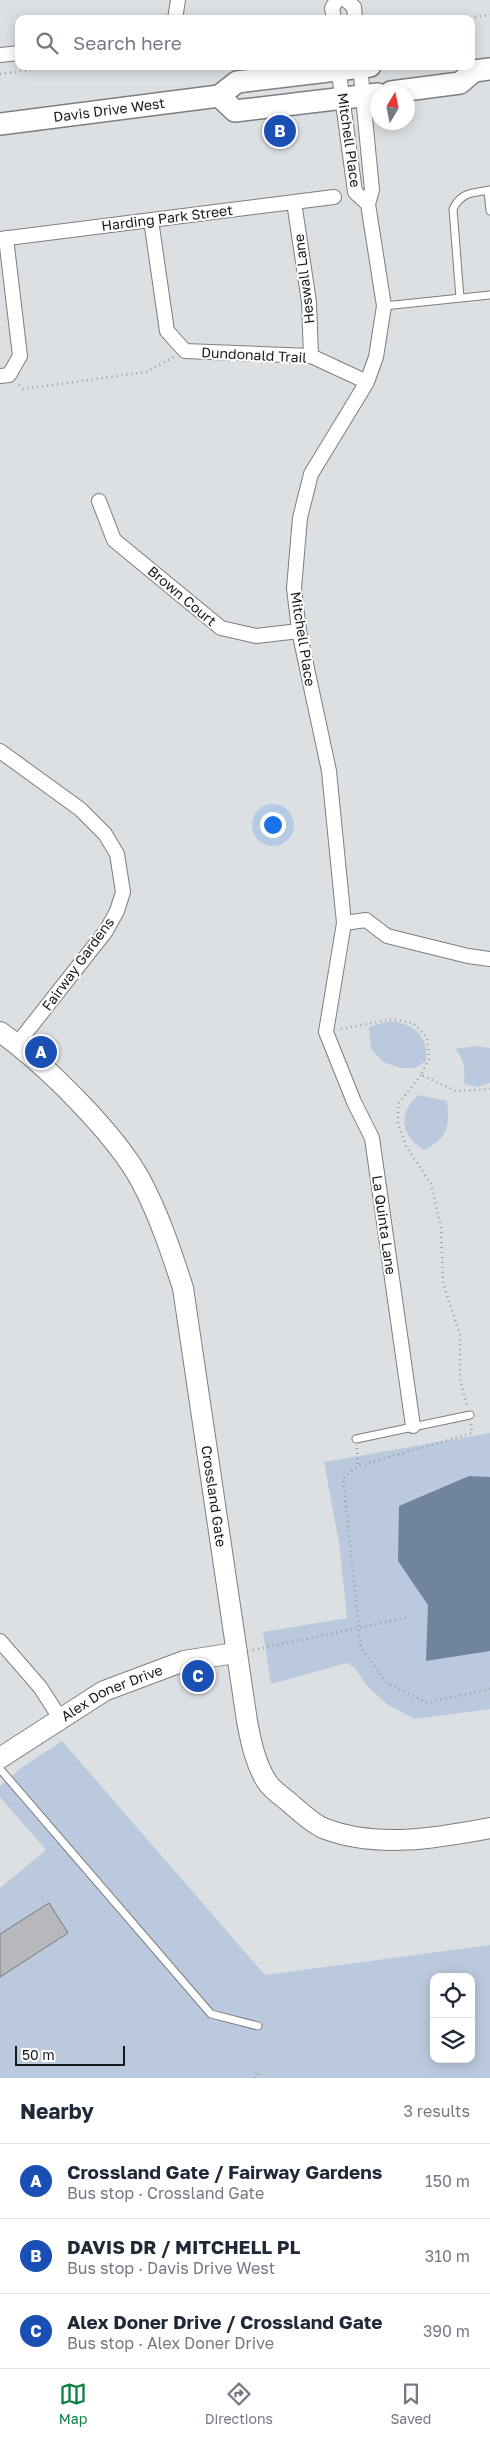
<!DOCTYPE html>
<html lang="en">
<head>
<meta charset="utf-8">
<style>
	:root { --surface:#fff; --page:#f6f6f7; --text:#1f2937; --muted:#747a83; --line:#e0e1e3; --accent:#0b8043 }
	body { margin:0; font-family:"Golos Text",sans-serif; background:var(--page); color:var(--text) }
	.controls { position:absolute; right:15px; bottom:15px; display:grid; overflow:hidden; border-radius:10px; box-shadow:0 2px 12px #0003 }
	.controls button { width:45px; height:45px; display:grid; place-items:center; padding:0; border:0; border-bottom:1px solid var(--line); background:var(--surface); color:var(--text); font:25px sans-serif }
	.compass { position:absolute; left:370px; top:85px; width:45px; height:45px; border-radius:50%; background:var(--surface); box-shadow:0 2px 12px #0003; rotate:10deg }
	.scale { position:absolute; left:15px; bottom:12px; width:110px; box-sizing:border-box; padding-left:5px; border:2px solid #18191a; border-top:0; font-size:14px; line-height:18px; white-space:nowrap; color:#18191a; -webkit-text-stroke:4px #fff; paint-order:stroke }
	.you { position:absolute; left:272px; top:824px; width:18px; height:18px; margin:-12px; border:4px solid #fff; border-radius:50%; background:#1a73e8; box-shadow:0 0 0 8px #1a73e833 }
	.badge { display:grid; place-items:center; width:32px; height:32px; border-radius:50%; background:var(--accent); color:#fff; font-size:16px; font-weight:700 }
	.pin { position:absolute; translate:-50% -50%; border:2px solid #fff; box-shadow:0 1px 5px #0006 }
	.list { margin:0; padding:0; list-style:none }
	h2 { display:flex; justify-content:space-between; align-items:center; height:65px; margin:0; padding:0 20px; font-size:21px }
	h2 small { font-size:16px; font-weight:400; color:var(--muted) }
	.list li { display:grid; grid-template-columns:32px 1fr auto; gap:15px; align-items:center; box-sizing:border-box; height:75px; padding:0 20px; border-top:1px solid var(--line) }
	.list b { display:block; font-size:19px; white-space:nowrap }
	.list p { margin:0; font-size:16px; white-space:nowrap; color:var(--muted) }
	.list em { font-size:16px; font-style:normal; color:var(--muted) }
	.icon { flex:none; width:28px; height:28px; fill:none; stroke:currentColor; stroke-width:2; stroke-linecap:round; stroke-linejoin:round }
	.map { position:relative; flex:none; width:490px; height:2078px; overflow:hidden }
	.search { position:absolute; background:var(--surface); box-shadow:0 2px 12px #0003; left:15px; right:15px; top:15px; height:55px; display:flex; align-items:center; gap:12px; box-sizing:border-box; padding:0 18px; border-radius:10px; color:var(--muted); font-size:19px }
	.sheet { height:290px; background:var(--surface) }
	nav { display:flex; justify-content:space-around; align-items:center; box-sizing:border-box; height:70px; border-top:1px solid var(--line); background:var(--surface); font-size:14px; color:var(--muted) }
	nav a { display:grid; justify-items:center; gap:2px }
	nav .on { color:var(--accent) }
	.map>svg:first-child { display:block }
	.green { fill:#bbc9de; fill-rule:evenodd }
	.water { fill:#70849f }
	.building { fill:#b6b8bb; stroke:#77797c }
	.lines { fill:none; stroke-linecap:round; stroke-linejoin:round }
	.lane-casing { stroke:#7c7e81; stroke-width:9 }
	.street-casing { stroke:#7c7e81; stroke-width:16 }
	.secondary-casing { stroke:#7c7e81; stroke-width:22 }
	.primary-casing { stroke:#7c7e81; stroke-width:24 }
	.path { stroke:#9a9c9e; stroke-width:2.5; stroke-dasharray:1 4; stroke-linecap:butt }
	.lane { stroke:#fff; stroke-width:7 }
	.street { stroke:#fff; stroke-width:14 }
	.secondary { stroke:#fff; stroke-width:20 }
	.primary { stroke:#fff; stroke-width:21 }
	.labels { text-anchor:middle; stroke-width:4; stroke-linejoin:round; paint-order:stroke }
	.street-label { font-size:14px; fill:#18191a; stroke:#fff }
</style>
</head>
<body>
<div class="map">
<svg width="490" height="2078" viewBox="0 0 490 2078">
	<rect width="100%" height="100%" fill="#dde0e3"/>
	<path class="green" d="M 389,1021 C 413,1023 429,1035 426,1061 L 415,1068 L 400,1068 L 383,1062 L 371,1049 L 369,1027 Z
		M 477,1046 L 490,1048 L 490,1083 L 477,1087 L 464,1084 C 465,1071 465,1060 455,1049 Z
		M 418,1095 L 447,1101 C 450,1127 448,1138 424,1150 C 401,1136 397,1114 418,1095 Z
		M 490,1433 L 490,1709 L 415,1719 L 388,1705 L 366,1685 L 355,1668 L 347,1663 L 271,1684 L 263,1632 L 347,1618 L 339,1543 L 324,1462 Z
		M 62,1741 L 265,1975 L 490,1945 L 490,2078 L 0,2078 L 0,1888 L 46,1850 L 0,1797 L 0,1786 L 21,1768 ZM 434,1977 L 471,1977 L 471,2059 L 434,2059 Z"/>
	<path class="water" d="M 469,1476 L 490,1477 L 490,1651 L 426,1661 L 428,1605 L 398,1561 L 399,1506 Z"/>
	<path class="building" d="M 49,1903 L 68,1933 L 0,1977 L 0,1934 Z"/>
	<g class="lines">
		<g class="lane-casing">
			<path id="lane" d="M 488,191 L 490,211
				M 460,298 L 453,209 C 461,192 473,193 490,190
				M 384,306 L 490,295
				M 356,1439 L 470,1415
				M 0,1769 L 211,2014 L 258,2026"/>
		</g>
		<g class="street-casing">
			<path id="street" d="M 346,0 L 354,7 L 355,19
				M 175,19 L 178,0
				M 334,19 L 332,8 L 337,0
				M 0,55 L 19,53
				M 338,66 L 355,192 L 368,204
				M 360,66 L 372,190 L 368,204 L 384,306 L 376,357 L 367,382 L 311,474 L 300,518 L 294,588 L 299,631 L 329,771 L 344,923 L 326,1032 L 354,1102 L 372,1138 L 413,1426
				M 294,202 L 309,302 L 311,356
				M 151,220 L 167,331 L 185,351 L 311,356 L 367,382
				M 0,239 L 334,197
				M 0,376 L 9,375 L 20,356 L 6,238
				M 99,501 L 114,540 L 221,628 L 256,636 L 299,631
				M 0,751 L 80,809 L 105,834 L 117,854 L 123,892 L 117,911 L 106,931 L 17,1044
				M 344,923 L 366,920 L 387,936 L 468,956 L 490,959
				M 0,1641 L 40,1687 L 60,1718"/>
		</g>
		<g class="secondary-casing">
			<g id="secondary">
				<path id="s1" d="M 0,1032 C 45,1064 115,1133 141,1181 C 159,1215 171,1251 183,1288 L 247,1721 C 251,1742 255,1763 267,1782 C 272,1790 283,1797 290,1803 C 299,1811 312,1823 323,1828 C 376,1849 437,1838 490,1828"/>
				<path id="s2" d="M 0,1758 L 104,1691 L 184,1661 L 235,1653"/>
			</g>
		</g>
		<g class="primary-casing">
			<g id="primary">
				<path d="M 391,92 L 460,83 L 474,71 L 490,69"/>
				<path d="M 219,96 L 235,111 L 378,94"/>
				<path id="s3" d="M 0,124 L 219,96 L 237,82 L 370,66"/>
			</g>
		</g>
		<path class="path" d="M 455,19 L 490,15
			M 0,74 L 61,66
			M 19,385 L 23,389 L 146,372 L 174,357
			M 341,1029 L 392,1019 L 413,1023 L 427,1037 L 429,1059 L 421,1075 L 456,1091 L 490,1089
			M 421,1075 L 398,1104 L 398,1124 L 406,1146 L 431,1184 L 441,1227 L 443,1283 L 460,1335 L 460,1379 L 467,1406
			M 471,1424 L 472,1433 L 358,1466 L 343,1478 L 361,1648 L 387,1683 L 427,1703 L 490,1689
			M 357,1448 L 358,1466
			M 253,1650 L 410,1617
			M 255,2078 L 260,2072"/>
		<use href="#lane" class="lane"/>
		<use href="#street" class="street"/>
		<use href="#secondary" class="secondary"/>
		<use href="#primary" class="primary"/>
	</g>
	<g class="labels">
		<g class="street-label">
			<text dy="5" stroke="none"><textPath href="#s3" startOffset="110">Davis Drive West</textPath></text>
			<text transform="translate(349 140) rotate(82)" y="5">Mitchell Place</text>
			<text transform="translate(167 218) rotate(-7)" y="5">Harding Park Street</text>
			<text transform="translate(304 279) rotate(-97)" y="5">Heswall Lane</text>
			<text transform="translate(254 355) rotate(3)" y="5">Dundonald Trail</text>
			<text transform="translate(182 596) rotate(40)" y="5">Brown Court</text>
			<text transform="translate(303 639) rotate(81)" y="5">Mitchell Place</text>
			<text transform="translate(78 964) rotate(-54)" y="5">Fairway Gardens</text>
			<text transform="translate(384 1225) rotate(82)" y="5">La Quinta Lane</text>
			<text dy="5" stroke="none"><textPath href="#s1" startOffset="532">Crossland Gate</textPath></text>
			<text dy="5" stroke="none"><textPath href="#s2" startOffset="130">Alex Doner Drive</textPath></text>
		</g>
	</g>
</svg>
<div class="controls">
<button><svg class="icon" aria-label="locate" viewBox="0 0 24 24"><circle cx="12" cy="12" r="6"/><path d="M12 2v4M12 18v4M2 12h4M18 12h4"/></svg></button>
<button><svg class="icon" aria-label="layers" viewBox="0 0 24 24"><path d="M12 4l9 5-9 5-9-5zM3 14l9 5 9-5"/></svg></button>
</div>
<svg class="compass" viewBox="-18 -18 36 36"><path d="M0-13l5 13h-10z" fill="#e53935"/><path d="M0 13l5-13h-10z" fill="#747a83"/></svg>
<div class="scale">50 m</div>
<div class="you"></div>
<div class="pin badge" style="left:41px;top:1052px;background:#1a4fb4">A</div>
<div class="pin badge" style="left:280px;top:131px;background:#1a4fb4">B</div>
<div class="pin badge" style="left:198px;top:1676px;background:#1a4fb4">C</div>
<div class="search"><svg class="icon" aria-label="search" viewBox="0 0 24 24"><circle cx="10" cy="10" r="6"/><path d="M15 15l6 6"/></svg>Search here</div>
</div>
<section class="sheet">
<h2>Nearby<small>3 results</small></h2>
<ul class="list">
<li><span class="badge" style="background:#1a4fb4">A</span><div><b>Crossland Gate / Fairway Gardens</b><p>Bus stop · Crossland Gate</p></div><em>150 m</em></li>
<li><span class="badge" style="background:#1a4fb4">B</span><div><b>DAVIS DR / MITCHELL PL</b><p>Bus stop · Davis Drive West</p></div><em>310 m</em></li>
<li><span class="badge" style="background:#1a4fb4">C</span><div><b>Alex Doner Drive / Crossland Gate</b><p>Bus stop · Alex Doner Drive</p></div><em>390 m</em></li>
</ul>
</section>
<nav>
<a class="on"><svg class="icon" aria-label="map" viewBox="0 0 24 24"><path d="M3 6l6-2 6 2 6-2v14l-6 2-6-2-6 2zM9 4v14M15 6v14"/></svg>Map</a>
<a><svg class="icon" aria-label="directions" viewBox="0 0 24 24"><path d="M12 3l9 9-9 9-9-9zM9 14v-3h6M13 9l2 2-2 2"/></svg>Directions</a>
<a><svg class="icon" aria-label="saved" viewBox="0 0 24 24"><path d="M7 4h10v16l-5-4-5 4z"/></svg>Saved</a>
</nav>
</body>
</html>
